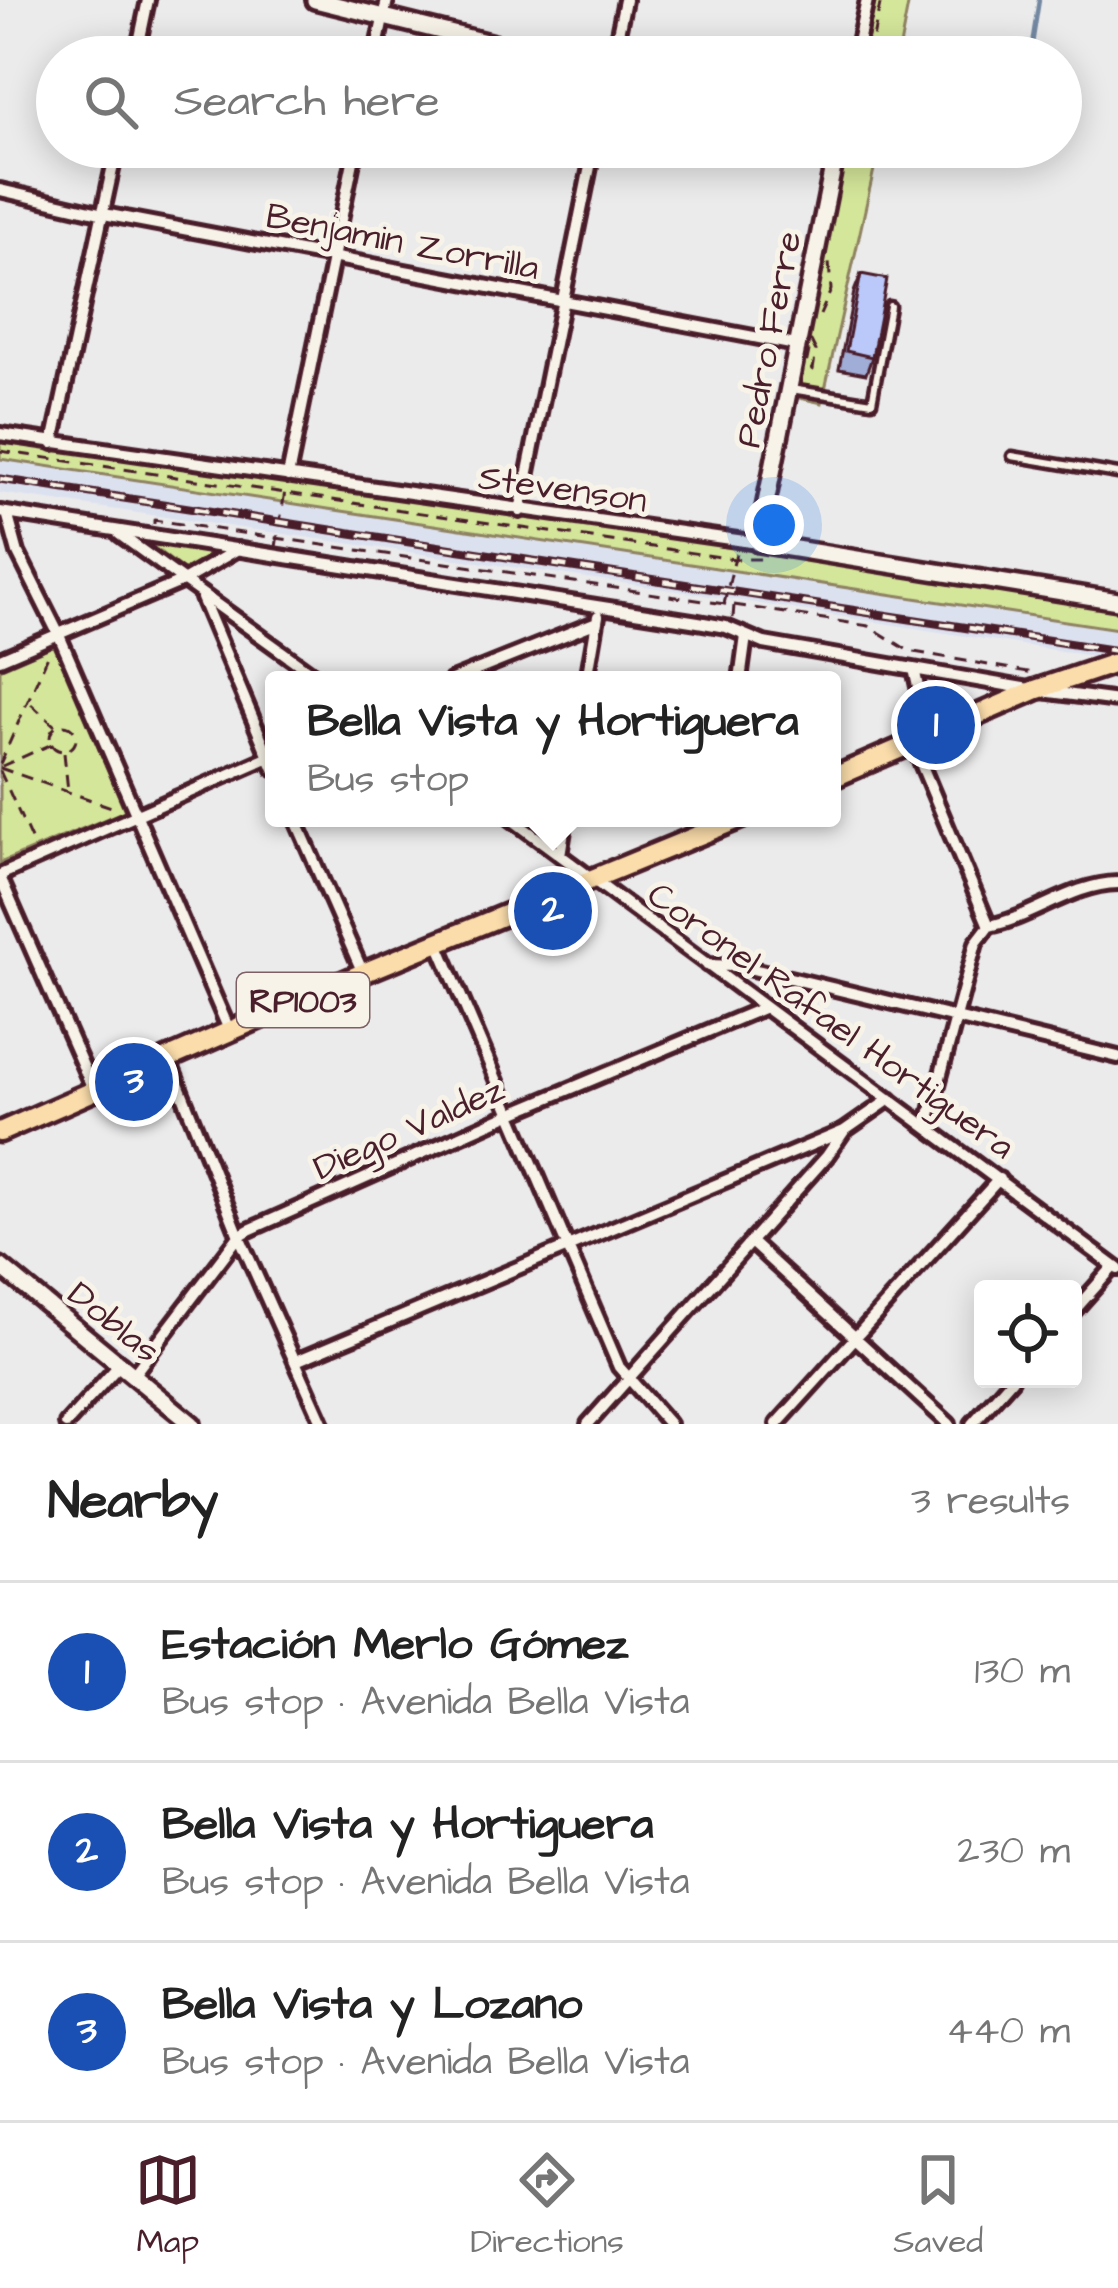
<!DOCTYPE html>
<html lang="en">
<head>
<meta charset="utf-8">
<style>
	:root { --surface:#fff; --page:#f6f6f6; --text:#222; --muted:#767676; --line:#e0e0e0; --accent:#4a1f2b }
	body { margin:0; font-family:"Architects Daughter",sans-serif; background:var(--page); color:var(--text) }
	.controls { position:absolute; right:36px; bottom:36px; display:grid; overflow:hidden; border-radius:12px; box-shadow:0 6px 30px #0003 }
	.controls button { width:108px; height:108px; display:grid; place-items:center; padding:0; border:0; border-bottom:3px solid var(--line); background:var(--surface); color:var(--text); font:60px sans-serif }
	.you { position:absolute; left:774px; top:525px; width:42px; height:42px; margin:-30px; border:9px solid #fff; border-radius:50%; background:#1a73e8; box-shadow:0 0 0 18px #1a73e833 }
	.badge { display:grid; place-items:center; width:78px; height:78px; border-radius:50%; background:var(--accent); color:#fff; font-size:39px; font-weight:700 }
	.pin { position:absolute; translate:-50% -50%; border:6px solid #fff; box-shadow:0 3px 12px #0006 }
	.popup { position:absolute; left:265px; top:671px; width:576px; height:156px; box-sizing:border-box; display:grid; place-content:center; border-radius:12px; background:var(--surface); filter:drop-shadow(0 3px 9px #0005); font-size:39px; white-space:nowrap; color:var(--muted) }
	.popup b { font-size:45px; color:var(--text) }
	.popup::after { content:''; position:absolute; left:50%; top:100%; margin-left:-24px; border:24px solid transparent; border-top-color:var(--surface) }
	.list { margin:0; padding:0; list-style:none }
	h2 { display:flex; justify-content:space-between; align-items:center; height:156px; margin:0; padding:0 48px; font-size:51px }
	h2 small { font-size:39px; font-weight:400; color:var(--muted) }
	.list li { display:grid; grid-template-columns:78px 1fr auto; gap:36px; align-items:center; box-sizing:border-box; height:180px; padding:0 48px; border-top:3px solid var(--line) }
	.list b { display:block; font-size:45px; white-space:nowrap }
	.list p { margin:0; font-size:39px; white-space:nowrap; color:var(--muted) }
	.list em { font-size:39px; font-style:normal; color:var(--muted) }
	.icon { flex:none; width:66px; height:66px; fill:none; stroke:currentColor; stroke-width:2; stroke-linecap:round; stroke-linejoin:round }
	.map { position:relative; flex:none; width:1118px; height:1424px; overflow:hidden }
	.search { position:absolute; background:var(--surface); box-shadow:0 6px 30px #0003; left:36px; right:36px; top:36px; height:132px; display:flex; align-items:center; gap:30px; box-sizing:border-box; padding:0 42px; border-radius:66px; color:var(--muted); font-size:45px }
	.sheet { height:696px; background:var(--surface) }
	nav { display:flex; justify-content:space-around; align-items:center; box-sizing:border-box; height:168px; border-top:3px solid var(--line); background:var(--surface); font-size:33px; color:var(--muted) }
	nav a { display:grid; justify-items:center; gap:6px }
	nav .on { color:var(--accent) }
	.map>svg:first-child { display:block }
	.built { fill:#dce1f0 }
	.green { fill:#d4e69a; stroke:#8f8262; stroke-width:3 }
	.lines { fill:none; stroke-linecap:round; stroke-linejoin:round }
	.stream { stroke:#7388a1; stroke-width:4.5 }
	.lane-casing { stroke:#4a1f2b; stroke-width:15 }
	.street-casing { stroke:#4a1f2b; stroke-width:20 }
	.secondary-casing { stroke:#4a1f2b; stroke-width:24 }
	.primary-casing { stroke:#4a1f2b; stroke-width:27 }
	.path { stroke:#4a1f2b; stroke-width:3; stroke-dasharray:12 9; stroke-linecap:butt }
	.lane { stroke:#f7f3e8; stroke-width:6 }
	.street { stroke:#f7f3e8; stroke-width:10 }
	.secondary { stroke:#f7f3e8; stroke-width:15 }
	.primary { stroke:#fbddab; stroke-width:18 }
	.rail-casing { stroke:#4a1f2b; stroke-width:9 }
	.rail { stroke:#f7f3e8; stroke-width:4.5; stroke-dasharray:14; stroke-linecap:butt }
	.wall { fill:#a0add7; stroke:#4a1f2b; stroke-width:3 }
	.building { fill:#bac9fa; stroke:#4a1f2b; stroke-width:3 }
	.labels { text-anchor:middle; stroke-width:10; stroke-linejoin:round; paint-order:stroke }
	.shield { fill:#f7f3e8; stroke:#7e5f64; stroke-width:3 }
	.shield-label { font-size:33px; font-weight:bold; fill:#4a1f2b }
	.street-label { font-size:36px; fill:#4a1f2b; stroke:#f7f3e8 }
</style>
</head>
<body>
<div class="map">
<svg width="1118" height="1424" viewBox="0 0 1118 1424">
	<rect width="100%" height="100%" fill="#ebebec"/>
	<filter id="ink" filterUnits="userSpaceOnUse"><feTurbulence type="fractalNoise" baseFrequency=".00833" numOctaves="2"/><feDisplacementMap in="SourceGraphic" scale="24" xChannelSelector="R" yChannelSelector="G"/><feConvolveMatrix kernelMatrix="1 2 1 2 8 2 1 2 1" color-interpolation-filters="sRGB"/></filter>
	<g filter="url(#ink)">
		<path class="built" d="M 0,441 L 1118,599 L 1118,660 L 685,592 L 0,493 Z"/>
		<path class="green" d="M 875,0 L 909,0 L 898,57 L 864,57 Z
			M 845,147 L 879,147 L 822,403 L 795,397 Z
			M 0,438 L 1118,604 L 1118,629 L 0,459 Z
			M 148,543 L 207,551 L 207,558 L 186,572 Z
			M 55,645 L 125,811 L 0,863 L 0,669 Z"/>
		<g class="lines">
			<path class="stream" d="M 1030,57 L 1039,0
				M 962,147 L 984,151 L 1002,147"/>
			<g class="lane-casing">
				<path id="lane" d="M 791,389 L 872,402 L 890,306
					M 1012,456 L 1118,474"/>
			</g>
			<g class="street-casing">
				<path id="street" d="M 136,57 L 148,0
					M 375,57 L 387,0
					M 613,57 L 625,0
					M 855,57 L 867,0
					M 0,190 L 104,214 L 796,345
					M 0,434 L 758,543
					M 53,443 L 117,147
					M 288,476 L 356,147
					M 520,511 L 594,147
					M 0,512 L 698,622 L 726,627 L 764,643 L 1035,690 L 1118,701
					M 7,513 L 18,553 L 58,633 L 230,1032
					M 119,534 L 321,680
					M 202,598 L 274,769
					M 0,659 L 183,581 L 238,549
					M 914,669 L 929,735
					M 452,680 L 597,622
					M 587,680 L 598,616
					M 740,680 L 746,636
					M 912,742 L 989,926
					M 295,818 L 363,973
					M 510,818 L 1118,1269
					M 560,855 L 566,818
					M 0,875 L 274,755
					M 0,877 L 94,1091
					M 989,926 C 1034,917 1072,884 1118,883
					M 438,943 L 619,1367 L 669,1424
					M 707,965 L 740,966 L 1118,1057
					M 168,1058 L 239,1236 L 323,1424
					M 927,1126 L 976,943 L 989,926
					M 751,1242 L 949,1424
					M 1073,1312 L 1114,1266
					M 296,1361 L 844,1131
					M 134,1374 L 239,1236 L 249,1230 L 510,1114 L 763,1008
					M 66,1424 L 121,1363
					M 588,1424 L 827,1156 L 844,1131 L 890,1099
					M 777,1424 L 999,1179
					M 972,1424 L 1012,1379"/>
			</g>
			<g class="secondary-casing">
				<path id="secondary" d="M 315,0 L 546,57
					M 837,147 L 758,543 L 1118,601
					M 0,1266 L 192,1424"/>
			</g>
			<g class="primary-casing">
				<path id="primary" d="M 832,778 L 1035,690 L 1118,662
					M 0,1132 L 363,973 L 741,818"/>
			</g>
			<path class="path" d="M 869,57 L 881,0
				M 820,315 L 831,290 L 829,262
				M 811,341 L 816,351 L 813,370 L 806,365 Z
				M 0,451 L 734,559 L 761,559
				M 154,524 L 154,520 L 724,604
				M 276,547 L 285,491
				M 734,605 L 869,626 L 909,651 L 1034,673
				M 733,618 L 734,605 L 724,604 L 737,549
				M 31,704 L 55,726
				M50 738a13 13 0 1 1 26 0a13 13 0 1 1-26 0Z
				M 64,753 L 68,791
				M 0,764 L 50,651
				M 2,766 L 52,744
				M 0,768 L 117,809
				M 0,771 L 34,846"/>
			<use href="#lane" class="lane"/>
			<use href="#street" class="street"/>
			<use href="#secondary" class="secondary"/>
			<use href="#primary" class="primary"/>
			<g class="rail-casing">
				<path id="rail" d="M 0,479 L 1118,651"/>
			</g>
			<use href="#rail" class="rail"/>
		</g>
		<path class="wall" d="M 861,274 L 872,357 L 866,374 L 839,369 L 854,292 Z"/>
		<path class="building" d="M 861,274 L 887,279 L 872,357 L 846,351 Z"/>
	</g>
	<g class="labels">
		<rect class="shield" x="237" y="973" width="132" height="54" rx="9"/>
		<g class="shield-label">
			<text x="303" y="1012">RP1003</text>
		</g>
		<g class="street-label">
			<text transform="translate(403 240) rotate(11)" y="13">Benjamin Zorrilla</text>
			<text transform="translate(767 339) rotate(-79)" y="13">Pedro Ferre</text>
			<text transform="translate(563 487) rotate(8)" y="13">Stevenson</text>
			<text transform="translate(832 1019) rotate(36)" y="13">Coronel Rafael Hortiguera</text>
			<text transform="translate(408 1127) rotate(-24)" y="13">Diego Valdez</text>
			<text transform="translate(115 1321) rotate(39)" y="13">Doblas</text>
		</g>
	</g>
</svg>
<div class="controls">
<button><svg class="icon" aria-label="locate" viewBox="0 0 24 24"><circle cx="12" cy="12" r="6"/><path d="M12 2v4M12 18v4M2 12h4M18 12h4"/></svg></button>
</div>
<div class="you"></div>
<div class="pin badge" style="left:936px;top:725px;background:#1a4fb4">1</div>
<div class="pin badge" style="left:553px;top:911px;background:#1a4fb4">2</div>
<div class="popup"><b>Bella Vista y Hortiguera</b>Bus stop</div>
<div class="pin badge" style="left:134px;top:1082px;background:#1a4fb4">3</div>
<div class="search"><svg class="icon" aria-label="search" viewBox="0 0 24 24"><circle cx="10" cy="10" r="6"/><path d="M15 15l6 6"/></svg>Search here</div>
</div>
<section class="sheet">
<h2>Nearby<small>3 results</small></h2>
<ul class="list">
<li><span class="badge" style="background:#1a4fb4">1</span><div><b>Estación Merlo Gómez</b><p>Bus stop · Avenida Bella Vista</p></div><em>130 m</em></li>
<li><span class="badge" style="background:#1a4fb4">2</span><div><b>Bella Vista y Hortiguera</b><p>Bus stop · Avenida Bella Vista</p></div><em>230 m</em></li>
<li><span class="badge" style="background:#1a4fb4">3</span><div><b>Bella Vista y Lozano</b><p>Bus stop · Avenida Bella Vista</p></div><em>440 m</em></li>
</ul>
</section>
<nav>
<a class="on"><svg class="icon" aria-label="map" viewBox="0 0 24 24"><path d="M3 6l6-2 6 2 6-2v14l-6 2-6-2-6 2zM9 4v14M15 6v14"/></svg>Map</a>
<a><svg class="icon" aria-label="directions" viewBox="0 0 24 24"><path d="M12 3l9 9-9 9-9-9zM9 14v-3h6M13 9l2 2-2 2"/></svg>Directions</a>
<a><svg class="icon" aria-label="saved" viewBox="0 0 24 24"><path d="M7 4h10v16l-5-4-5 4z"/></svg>Saved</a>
</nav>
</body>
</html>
